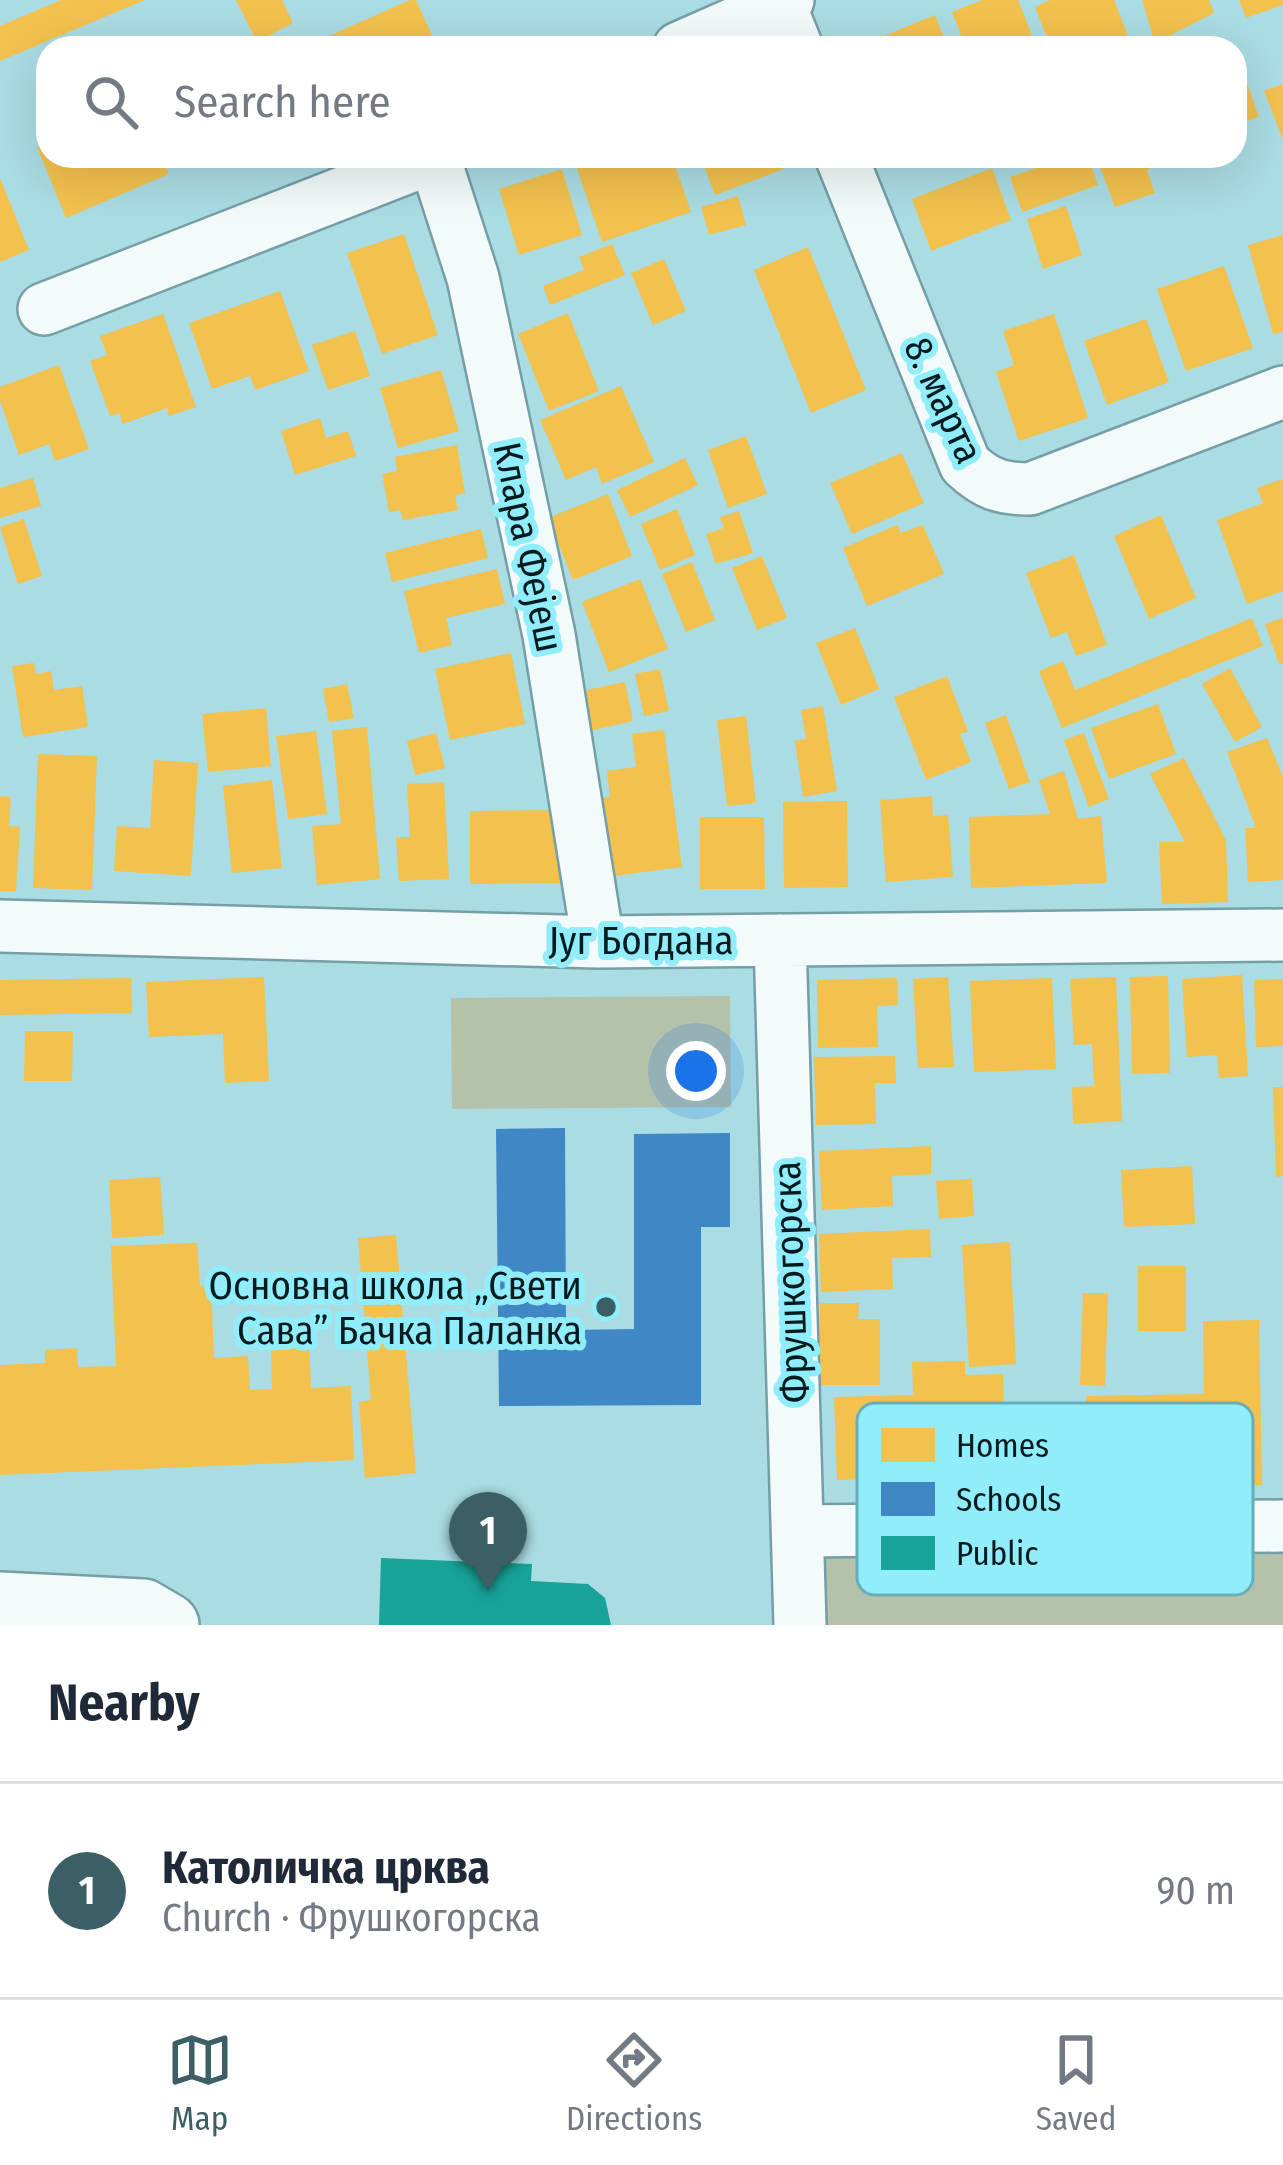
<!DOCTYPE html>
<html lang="en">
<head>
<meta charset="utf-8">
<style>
	:root { --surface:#fff; --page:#f2f2f3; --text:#1f2937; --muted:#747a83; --line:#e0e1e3; --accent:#3b5f64 }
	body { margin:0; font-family:"Fira Sans Condensed",sans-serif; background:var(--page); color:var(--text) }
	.you { position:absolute; left:696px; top:1071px; width:42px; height:42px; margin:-30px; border:9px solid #fff; border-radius:50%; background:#1a73e8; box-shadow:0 0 0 18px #1a73e833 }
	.badge { display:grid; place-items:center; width:78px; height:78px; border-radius:50%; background:var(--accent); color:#fff; font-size:39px; font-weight:700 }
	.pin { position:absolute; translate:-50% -99px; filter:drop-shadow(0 3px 6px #0008) }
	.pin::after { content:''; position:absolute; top:63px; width:42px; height:36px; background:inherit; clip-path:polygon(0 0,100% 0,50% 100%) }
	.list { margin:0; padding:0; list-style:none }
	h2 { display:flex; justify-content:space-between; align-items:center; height:156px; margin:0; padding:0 48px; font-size:51px }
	h2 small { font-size:39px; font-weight:400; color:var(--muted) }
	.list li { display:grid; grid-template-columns:78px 1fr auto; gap:36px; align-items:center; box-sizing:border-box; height:216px; padding:0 48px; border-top:3px solid var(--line) }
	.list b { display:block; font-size:45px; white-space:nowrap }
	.list p { margin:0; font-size:39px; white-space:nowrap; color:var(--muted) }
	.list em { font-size:39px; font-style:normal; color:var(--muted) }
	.icon { flex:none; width:66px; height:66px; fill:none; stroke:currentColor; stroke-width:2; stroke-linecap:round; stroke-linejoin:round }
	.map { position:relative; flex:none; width:1283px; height:1625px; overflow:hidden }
	.search { position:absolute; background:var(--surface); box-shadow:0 12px 48px #0002; left:36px; right:36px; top:36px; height:132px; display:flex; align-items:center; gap:30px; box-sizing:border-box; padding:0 42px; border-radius:36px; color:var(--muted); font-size:45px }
	.sheet { height:372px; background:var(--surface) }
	nav { display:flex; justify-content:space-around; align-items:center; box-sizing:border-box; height:168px; border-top:3px solid var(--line); background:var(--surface); font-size:33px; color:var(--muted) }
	nav a { display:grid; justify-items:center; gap:6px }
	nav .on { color:var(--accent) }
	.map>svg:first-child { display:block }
	.green { fill:#b4c1ab }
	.homes { fill:#f2c14e }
	.schools { fill:#3f88c5 }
	.public { fill:#17a398 }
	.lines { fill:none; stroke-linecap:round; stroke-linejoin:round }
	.minor-casing { stroke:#759fa5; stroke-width:56 }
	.tertiary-casing { stroke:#759fa5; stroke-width:68 }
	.minor { stroke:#f2fafb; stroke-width:51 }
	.tertiary { stroke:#f2fafb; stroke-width:63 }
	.poi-dot { fill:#3b5f64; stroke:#92edfb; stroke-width:4.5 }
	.labels { text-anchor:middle; stroke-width:12; stroke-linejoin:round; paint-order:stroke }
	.street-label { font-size:39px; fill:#001b1f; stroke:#92edfb }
	.poi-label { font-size:39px; fill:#001b1f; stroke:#92edfb; text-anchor:end }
	.key { fill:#92edfb; stroke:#66aeb9; stroke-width:3 }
	.key-label { font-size:33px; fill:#001b1f }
</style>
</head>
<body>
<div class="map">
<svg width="1283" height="1625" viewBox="0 0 1283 1625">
	<rect width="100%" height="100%" fill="#aadce3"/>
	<path class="green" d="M 730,996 L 731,1107 L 452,1109 L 451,998 Z
		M 1283,1547 L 1283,1625 L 825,1625 L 826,1550 Z"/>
	<path class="homes" d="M 61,0 L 145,0 L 0,61 L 0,26 Z
		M 236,0 L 282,0 L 293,23 L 257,42 Z
		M 410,0 L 416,0 L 438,48 L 313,48 L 311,44 Z
		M 982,0 L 1018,0 L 1037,48 L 966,48 L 952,12 Z
		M 1050,0 L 1114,0 L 1132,46 L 1100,48 L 1098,41 L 1081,48 L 1051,48 L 1035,7 Z
		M 1142,0 L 1209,0 L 1214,13 L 1155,43 Z
		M 1239,0 L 1283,0 L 1283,5 L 1246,18 Z
		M 935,15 L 948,48 L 877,48 L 874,40 Z
		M 1245,77 L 1259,117 L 1235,125 L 1235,81 Z
		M 1283,84 L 1283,140 L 1264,91 Z
		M 48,142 L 48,156 L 161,156 L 169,174 L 66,218 L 37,147 Z
		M 587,156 L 672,156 L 691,212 L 602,242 L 574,160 Z
		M 700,156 L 779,156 L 784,169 L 715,195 Z
		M 1071,156 L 1088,156 L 1098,185 L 1022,212 L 1010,177 Z
		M 1096,156 L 1175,156 L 1176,159 L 1147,170 L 1155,193 L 1115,207 Z
		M 992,168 L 1011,220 L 931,251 L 912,199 Z
		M 562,169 L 582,235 L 519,255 L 499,189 Z
		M 0,178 L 29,250 L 0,262 Z
		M 738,196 L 746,225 L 709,235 L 701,207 Z
		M 1066,206 L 1082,255 L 1043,269 L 1027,219 Z
		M 404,234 L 438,335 L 382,354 L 347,253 Z
		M 1283,235 L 1283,332 L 1273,334 L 1248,245 Z
		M 612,244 L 625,275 L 550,305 L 543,286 L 584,270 L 579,257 Z
		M 808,247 L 866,390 L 811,413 L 754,270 Z
		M 664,259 L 686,311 L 653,325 L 631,273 Z
		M 1224,266 L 1253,348 L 1186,371 L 1157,289 Z
		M 280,291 L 309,371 L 255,390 L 250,376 L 212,389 L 189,323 Z
		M 568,313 L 599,391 L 549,411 L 518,334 Z
		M 163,314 L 196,407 L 169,416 L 167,408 L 123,424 L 119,413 L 110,416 L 90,361 L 107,355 L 100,336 Z
		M 1054,314 L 1088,418 L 1019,441 L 996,372 L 1014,365 L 1003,331 Z
		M 1146,319 L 1169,382 L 1107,405 L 1084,341 Z
		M 355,331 L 370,376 L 328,390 L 312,345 Z
		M 59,365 L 89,449 L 55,461 L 49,444 L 19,455 L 0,401 L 0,387 Z
		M 441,370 L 459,431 L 398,448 L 380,388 Z
		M 621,386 L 654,462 L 602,484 L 596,467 L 566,480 L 540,420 Z
		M 320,418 L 326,438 L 348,431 L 356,456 L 295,475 L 281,431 Z
		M 746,436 L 767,494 L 728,508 L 708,450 Z
		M 457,445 L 465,493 L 455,495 L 458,510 L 403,520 L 400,510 L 389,512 L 382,474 L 397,471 L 395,457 Z
		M 902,453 L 924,503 L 852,534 L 830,483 Z
		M 685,458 L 698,485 L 630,517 L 617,490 Z
		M 33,478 L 41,506 L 0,518 L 0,488 Z
		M 1283,479 L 1283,591 L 1247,604 L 1217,520 L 1263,503 L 1257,488 Z
		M 608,494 L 632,556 L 573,580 L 548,518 Z
		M 677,509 L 695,555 L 660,570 L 641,524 Z
		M 739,511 L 753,553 L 716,564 L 706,534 L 724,528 L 720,517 Z
		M 1161,515 L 1196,598 L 1149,619 L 1114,536 Z
		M 24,519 L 42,576 L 18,584 L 0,527 Z
		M 897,525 L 901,533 L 923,525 L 944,574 L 867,606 L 843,548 Z
		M 481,529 L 488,558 L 392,582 L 385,553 Z
		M 1074,555 L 1107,645 L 1076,656 L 1067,632 L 1051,638 L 1026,573 Z
		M 762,556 L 787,618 L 757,630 L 732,568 Z
		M 692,562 L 715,620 L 686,632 L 662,574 Z
		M 497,569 L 505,604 L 446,618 L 452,645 L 419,653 L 404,591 Z
		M 640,579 L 668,649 L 609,672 L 582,602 Z
		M 1252,618 L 1263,646 L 1062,728 L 1039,671 L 1063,661 L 1075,690 Z
		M 1283,618 L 1283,663 L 1279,664 L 1265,624 Z
		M 855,628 L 879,689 L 841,705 L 816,643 Z
		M 511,653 L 525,724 L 450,740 L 435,669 Z
		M 34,663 L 36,674 L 51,671 L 54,690 L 82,686 L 88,727 L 23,737 L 12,666 Z
		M 1230,668 L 1262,727 L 1235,742 L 1202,684 Z
		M 660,669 L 669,711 L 644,716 L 635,674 Z
		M 947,676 L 968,732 L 960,734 L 971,762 L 926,780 L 894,697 Z
		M 625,682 L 633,721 L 581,733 L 572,693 Z
		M 347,684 L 354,718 L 329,722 L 323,689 Z
		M 1158,704 L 1176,754 L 1109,779 L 1091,728 Z
		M 823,706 L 837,791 L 803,797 L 795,741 L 806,739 L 801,710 Z
		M 266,708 L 271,766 L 208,772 L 202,714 Z
		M 1006,715 L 1030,782 L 1009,789 L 985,723 Z
		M 746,716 L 756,803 L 727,806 L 717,720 Z
		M 367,727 L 380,879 L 317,885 L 312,826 L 341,824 L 332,731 Z
		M 664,730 L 682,867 L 599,878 L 589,800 L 610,797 L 607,771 L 636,767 L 632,734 Z
		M 316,731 L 327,814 L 288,819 L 276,736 Z
		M 436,733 L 445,768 L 415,775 L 407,741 Z
		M 1084,733 L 1109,799 L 1089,807 L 1064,740 Z
		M 1267,738 L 1283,777 L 1283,880 L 1248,882 L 1245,828 L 1256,828 L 1227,752 Z
		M 38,754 L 97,756 L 92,890 L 33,888 Z
		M 1184,758 L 1226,840 L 1228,902 L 1162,904 L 1159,842 L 1185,842 L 1150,774 Z
		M 154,760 L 198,763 L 191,876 L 114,871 L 117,826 L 150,828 Z
		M 1064,771 L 1078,819 L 1101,816 L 1107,883 L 971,888 L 969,817 L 1050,814 L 1039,780 Z
		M 272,780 L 282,868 L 232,873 L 223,786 Z
		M 444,782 L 449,879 L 399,881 L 396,837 L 410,837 L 407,784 Z
		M 0,796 L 11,797 L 9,826 L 20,827 L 16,891 L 0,891 Z
		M 932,796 L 933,816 L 948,815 L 953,877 L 886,882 L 880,800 Z
		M 847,801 L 848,887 L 784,888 L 783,802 Z
		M 563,810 L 562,883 L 470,884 L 470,811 Z
		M 700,817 L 764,817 L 765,889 L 700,889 Z
		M 1242,975 L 1248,1076 L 1219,1078 L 1217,1055 L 1187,1057 L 1182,979 Z
		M 1168,976 L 1170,1073 L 1132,1074 L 1130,977 Z
		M 264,977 L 269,1081 L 225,1083 L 223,1034 L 149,1037 L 146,982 Z
		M 948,977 L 954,1067 L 918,1068 L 913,979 Z
		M 1116,977 L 1122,1121 L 1073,1124 L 1072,1087 L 1094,1086 L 1092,1044 L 1074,1045 L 1070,979 Z
		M 131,978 L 132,1013 L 0,1015 L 0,980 Z
		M 897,978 L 898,1005 L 877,1006 L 878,1047 L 818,1048 L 817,980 Z
		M 1052,978 L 1056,1069 L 974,1072 L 970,981 Z
		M 1283,979 L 1283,1046 L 1256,1047 L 1254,980 Z
		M 25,1031 L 73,1031 L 72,1081 L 24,1081 Z
		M 895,1056 L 896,1083 L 875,1083 L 876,1124 L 816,1125 L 814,1057 Z
		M 1273,1087 L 1283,1087 L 1283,1176 L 1276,1177 Z
		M 931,1146 L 931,1174 L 892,1176 L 893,1206 L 822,1210 L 819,1151 Z
		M 1192,1166 L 1195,1224 L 1124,1227 L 1121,1170 Z
		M 160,1177 L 164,1235 L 112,1238 L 109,1180 Z
		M 972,1179 L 974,1216 L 939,1219 L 936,1181 Z
		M 930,1229 L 931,1257 L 892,1258 L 893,1289 L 821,1292 L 819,1234 Z
		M 396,1235 L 416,1473 L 365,1478 L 359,1402 L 371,1400 L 358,1238 Z
		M 1010,1242 L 1016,1364 L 969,1367 L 962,1245 Z
		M 197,1243 L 200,1286 L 211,1285 L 214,1358 L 248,1356 L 250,1390 L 272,1389 L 271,1344 L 309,1343 L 311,1388 L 351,1386 L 354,1460 L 0,1475 L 0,1365 L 45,1363 L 45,1350 L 77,1348 L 78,1367 L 116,1366 L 111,1246 Z
		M 1138,1266 L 1186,1266 L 1186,1331 L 1138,1331 Z
		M 1083,1293 L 1108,1293 L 1105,1386 L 1080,1385 Z
		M 820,1303 L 859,1303 L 858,1319 L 880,1319 L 880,1385 L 820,1385 Z
		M 1259,1320 L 1262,1485 L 1088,1488 L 1086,1396 L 1204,1394 L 1203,1321 Z
		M 965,1361 L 965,1375 L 1003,1374 L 1004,1411 L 1081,1408 L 1082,1473 L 837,1480 L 834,1397 L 913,1395 L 912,1362 Z"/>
	<path class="schools" d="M 565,1128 L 566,1330 L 634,1329 L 634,1134 L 730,1133 L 730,1227 L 701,1227 L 701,1405 L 499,1406 L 496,1129 Z"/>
	<path class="public" d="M 381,1558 L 532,1564 L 531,1581 L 588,1584 L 605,1598 L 611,1625 L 379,1625 Z"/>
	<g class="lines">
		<g class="minor-casing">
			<path id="minor" d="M 779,3 L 797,48
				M 679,48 L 788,0
				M 841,156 L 965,464 C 986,484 1001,489 1030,489 L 1283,392
				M 434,157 L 473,278 L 549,635 L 598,942
				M 44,309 L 437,156
				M 0,926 L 598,942 L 1283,935
				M 780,940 L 800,1625
				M 798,1531 L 1283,1526"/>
		</g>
		<g class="tertiary-casing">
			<path id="tertiary" d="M 0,1604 L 143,1611 L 167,1625"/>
		</g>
		<use href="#minor" class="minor"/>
		<use href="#tertiary" class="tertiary"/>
	</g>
	<circle class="poi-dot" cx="606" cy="1307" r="12"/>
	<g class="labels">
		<g class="street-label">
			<text transform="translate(944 400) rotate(65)" y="14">8. марта</text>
			<text transform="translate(529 547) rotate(78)" y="14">Клара Фејеш</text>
			<text x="641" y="954">Југ Богдана</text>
			<text transform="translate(790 1282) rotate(-92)" y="14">Фрушкогорска</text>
		</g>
		<g class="poi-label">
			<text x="582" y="1299">Основна школа „Свети<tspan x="582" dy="45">Сава” Бачка Паланка</tspan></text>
		</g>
	</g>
	<rect x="857" y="1403" width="396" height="192" rx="18" class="key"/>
	<rect x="881" y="1428" width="54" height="34" fill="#f2c14e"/>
	<rect x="881" y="1482" width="54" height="34" fill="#3f88c5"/>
	<rect x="881" y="1536" width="54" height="34" fill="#17a398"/>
	<g class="key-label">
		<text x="956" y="1457">Homes</text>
		<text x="956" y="1511">Schools</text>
		<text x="956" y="1565">Public</text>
	</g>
</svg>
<div class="you"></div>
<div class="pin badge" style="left:488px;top:1591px">1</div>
<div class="search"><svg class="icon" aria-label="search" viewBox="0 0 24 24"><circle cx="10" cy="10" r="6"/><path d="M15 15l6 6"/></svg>Search here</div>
</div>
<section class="sheet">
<h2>Nearby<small></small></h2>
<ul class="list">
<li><span class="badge">1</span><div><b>Католичка црква</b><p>Church · Фрушкогорска</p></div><em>90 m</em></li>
</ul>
</section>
<nav>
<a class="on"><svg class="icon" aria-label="map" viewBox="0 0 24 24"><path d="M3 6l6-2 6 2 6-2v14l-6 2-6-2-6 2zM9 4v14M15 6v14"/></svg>Map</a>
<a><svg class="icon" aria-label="directions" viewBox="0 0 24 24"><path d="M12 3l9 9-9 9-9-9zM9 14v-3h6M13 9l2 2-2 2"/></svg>Directions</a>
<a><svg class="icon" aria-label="saved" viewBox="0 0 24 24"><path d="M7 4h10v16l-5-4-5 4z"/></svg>Saved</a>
</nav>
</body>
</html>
